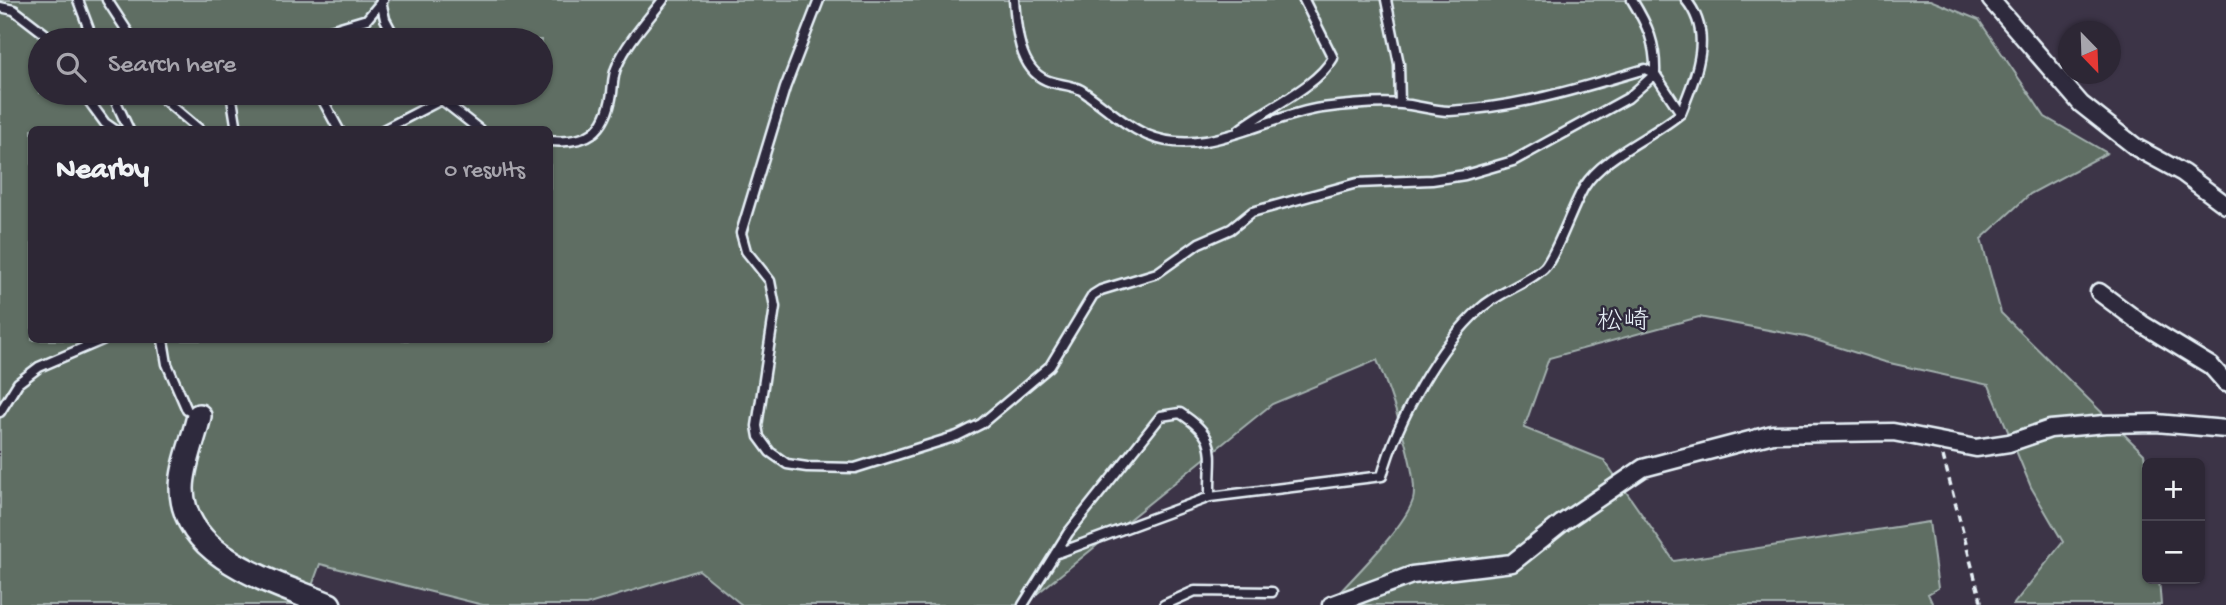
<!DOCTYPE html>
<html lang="en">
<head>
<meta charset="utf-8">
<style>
	:root { --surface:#2d2735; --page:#352f3d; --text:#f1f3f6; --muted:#a7a5ad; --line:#484450 }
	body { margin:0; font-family:"Gochi Hand","Klee One",sans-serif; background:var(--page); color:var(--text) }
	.controls { position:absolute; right:21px; bottom:21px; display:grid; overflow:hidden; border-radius:10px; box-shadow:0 2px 5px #0004 }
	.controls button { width:63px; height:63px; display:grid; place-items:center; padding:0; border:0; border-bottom:2px solid var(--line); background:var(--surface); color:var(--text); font:35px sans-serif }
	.compass { position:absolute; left:2058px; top:21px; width:63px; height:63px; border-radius:50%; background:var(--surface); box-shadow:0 2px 5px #0004; rotate:157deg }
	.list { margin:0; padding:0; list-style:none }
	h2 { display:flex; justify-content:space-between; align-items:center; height:91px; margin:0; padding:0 28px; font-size:30px }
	h2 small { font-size:23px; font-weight:400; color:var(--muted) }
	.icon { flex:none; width:38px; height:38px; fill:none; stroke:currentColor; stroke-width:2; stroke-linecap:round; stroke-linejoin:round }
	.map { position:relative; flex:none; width:2226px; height:605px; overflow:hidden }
	.search { position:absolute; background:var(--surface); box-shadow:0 2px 5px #0004; left:28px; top:28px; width:525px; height:77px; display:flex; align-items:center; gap:18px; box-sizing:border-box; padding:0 24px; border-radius:38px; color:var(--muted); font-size:26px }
	.panel { position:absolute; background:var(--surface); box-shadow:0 2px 5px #0004; left:28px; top:126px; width:525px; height:217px; border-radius:10px }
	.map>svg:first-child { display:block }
	.green { fill:#5e6e64; stroke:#a3b0ae; stroke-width:2; fill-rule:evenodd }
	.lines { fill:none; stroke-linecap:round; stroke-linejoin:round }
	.lane-casing { stroke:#e8f1f8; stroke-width:13 }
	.street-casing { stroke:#e8f1f8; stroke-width:21 }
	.secondary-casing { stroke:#e8f1f8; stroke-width:28 }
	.path { stroke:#e8f1f8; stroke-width:3.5; stroke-dasharray:7 5; stroke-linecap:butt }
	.lane { stroke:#2f2a3d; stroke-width:8 }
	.street { stroke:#2f2a3d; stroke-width:16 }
	.secondary { stroke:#2f2a3d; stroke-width:23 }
	.labels { text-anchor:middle; stroke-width:5; stroke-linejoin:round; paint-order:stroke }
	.quarter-label { font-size:26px; fill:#e8f1f8; stroke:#2f2a3d }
</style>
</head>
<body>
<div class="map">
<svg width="2226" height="605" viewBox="0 0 2226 605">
	<rect width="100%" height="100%" fill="#3c3447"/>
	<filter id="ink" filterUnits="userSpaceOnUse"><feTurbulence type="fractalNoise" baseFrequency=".0143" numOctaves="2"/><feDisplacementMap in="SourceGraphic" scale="14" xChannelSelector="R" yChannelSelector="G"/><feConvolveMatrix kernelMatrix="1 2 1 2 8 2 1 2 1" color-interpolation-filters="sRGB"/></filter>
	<g filter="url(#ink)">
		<path class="green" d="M 0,0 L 1930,0 L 1979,20 L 2045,117 L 2107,153 L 2030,194 L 1981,239 L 2001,313 L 2144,454 L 2147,473 L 2147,579 L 2159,579 L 2161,605 L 2013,605 L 2063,542 L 2031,487 L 1989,385 L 1885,362 L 1806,337 L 1699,317 L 1549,358 L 1524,428 L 1604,460 L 1674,561 L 1929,522 L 1938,588 L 1928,594 L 1933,605 L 1328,605 C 1349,581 1404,529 1413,500 C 1420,475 1388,386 1377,360 L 1272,404 L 1023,605 L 742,605 L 699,570 L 586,605 L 483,605 L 320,564 L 305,605 L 0,605 ZM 40,40 L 541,40 L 541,93 L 40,93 ZM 32,130 L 550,130 L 550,340 L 32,340 Z"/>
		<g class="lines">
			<g class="lane-casing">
				<path id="lane" d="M 78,0 L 93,40
					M 107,0 L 133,40
					M 819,0 L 785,88 L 741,233 L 746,251 L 770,281 L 775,307 L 757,426 L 759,437 L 770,452 L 787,464 L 807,467 L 855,468 L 957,436 L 981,424 L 1050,366 L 1093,295 L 1101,290 L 1157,273 L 1199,243 L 1231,229 L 1252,212 L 1357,183 L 1432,180 L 1465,175 L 1513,161 L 1628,98 L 1655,74 C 1656,44 1648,26 1632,0
					M 1014,0 C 1016,25 1018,68 1046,80 C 1057,85 1071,84 1081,90 C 1104,105 1122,124 1147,135 C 1206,160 1264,116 1322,108 C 1346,105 1377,102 1401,104 C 1417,105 1433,111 1449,111 C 1516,108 1581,88 1645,69 L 1655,74 L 1681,113 C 1653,137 1603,156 1584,187 C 1573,205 1556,256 1544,268 C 1527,284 1499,292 1481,308 C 1438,346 1397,421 1382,476 L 1210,497 C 1209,453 1221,439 1180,413 L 1161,416 L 1068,533 L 1023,605
					M 1386,0 L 1399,64 L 1400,104
					M 381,1 L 385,19 L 396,40
					M 0,7 L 14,10 L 53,40
					M 297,40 L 367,19 L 383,0
					M 83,93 L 105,123 L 115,130
					M 112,93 L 129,130
					M 156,93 L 200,130
					M 231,93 L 237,130
					M 319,93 L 339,130
					M 433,93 L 480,130
					M 1681,113 C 1695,77 1715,35 1686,0
					M 383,130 L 439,101
					M 1239,130 C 1268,107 1316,88 1333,58 L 1304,0
					M 550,141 C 588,144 606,132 612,93 C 613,84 613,74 617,66 C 627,42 647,21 663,0
					M 163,340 L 167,364 L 187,410 L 199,416
					M 0,412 L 18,383 L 39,367 L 102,340
					M 1055,554 L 1210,497
					M 1164,605 L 1195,591 L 1272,592"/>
			</g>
			<g class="street-casing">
				<path id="street" d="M 1991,0 L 2081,104 L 2137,148 L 2183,173 L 2226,205
					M 2099,292 L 2142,324 L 2211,366 L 2226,383
					M 1331,605 L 1412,575 L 1512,563 L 1562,523 L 1643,468 L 1773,434 L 1893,432 L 1976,448 L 2009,443 L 2050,429 L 2105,424 L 2156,423 L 2226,429"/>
			</g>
			<g class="secondary-casing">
				<path id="secondary" d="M 199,416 C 194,439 182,466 182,489 C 183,559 277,583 329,605"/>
			</g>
			<path class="path" d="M 1943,456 L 1982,605"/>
			<use href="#lane" class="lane"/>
			<use href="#street" class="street"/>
			<use href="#secondary" class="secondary"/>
		</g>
	</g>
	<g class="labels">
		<g class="quarter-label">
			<text x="1623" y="328">松崎</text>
		</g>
	</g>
</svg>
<div class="controls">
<button>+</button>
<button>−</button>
</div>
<svg class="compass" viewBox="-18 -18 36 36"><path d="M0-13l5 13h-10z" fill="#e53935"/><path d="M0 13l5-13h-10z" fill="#a7a5ad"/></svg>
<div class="search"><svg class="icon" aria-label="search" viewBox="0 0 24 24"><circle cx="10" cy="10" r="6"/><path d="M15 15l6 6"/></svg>Search here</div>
<section class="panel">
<h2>Nearby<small>0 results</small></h2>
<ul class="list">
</ul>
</section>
</div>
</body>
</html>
